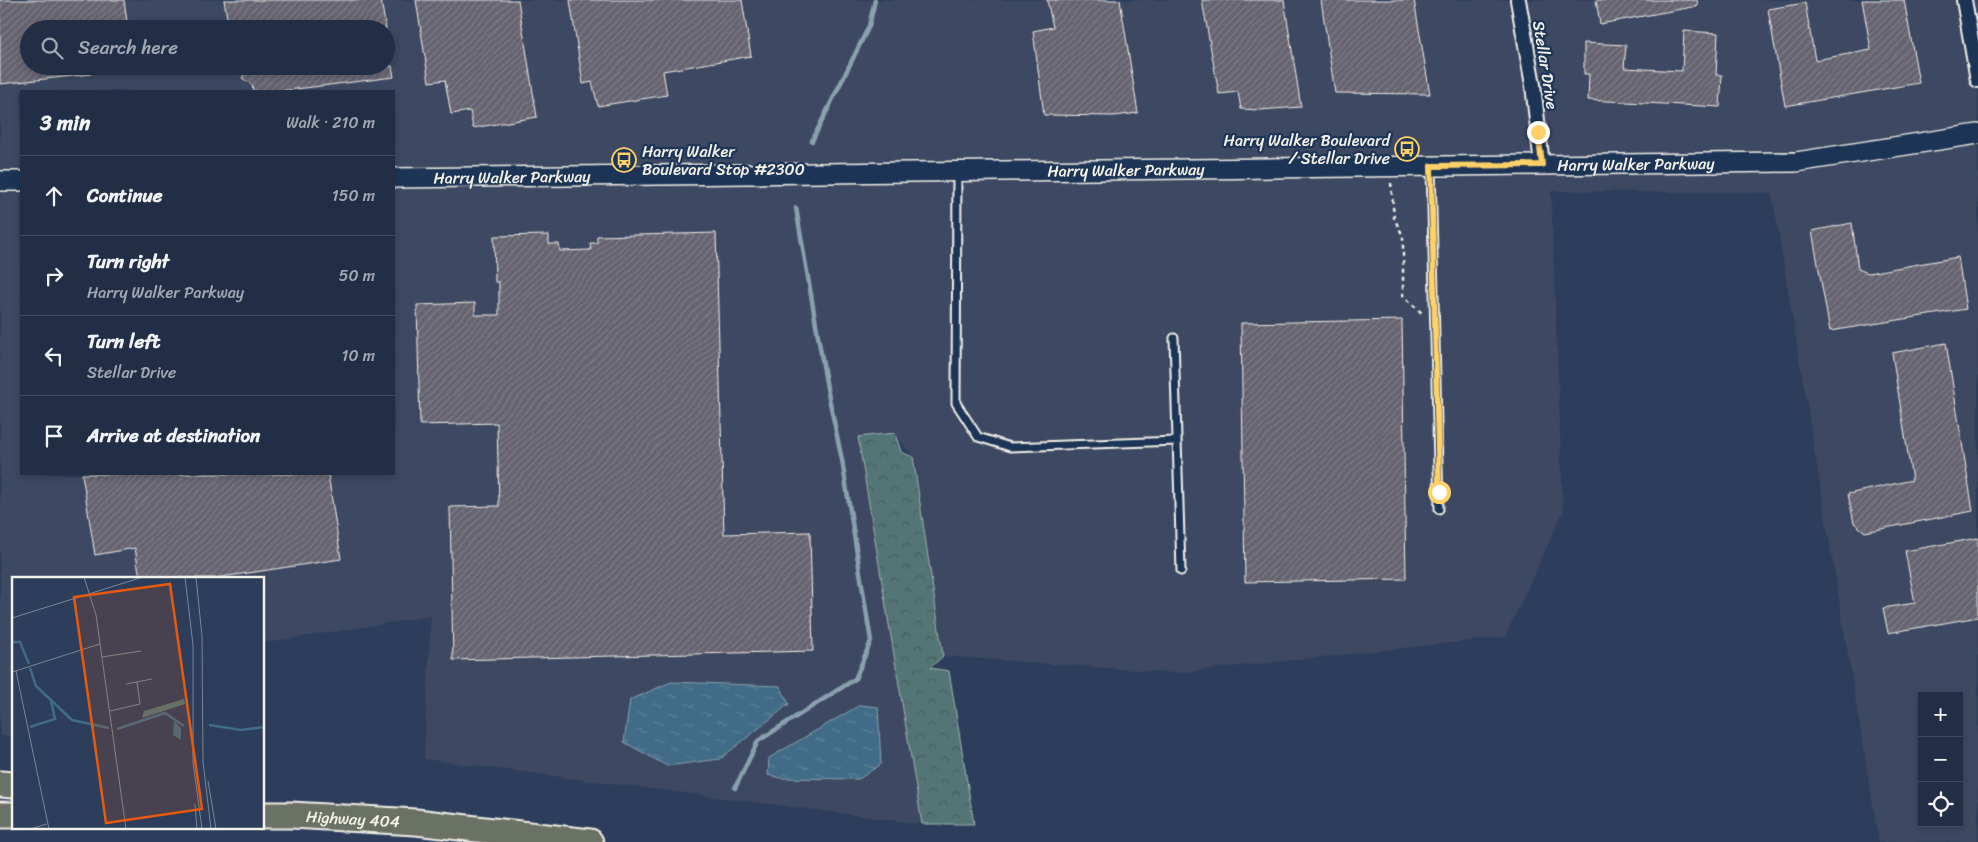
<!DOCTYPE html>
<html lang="en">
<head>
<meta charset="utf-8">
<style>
	:root { --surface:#212e45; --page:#29364c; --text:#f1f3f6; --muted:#a2a8b3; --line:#3e4a5e }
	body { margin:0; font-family:Sriracha,sans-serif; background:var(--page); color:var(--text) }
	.controls { position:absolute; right:15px; bottom:15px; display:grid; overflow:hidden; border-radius:0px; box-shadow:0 2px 8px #0003 }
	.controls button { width:45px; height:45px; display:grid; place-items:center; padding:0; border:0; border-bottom:1px solid var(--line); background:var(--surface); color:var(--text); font:25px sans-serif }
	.stop { position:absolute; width:15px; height:15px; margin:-11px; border:4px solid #ffd166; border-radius:50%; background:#fff }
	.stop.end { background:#ffd166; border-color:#fff; box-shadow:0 1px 5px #0008 }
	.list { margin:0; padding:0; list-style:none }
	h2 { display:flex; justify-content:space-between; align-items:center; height:65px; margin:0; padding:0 20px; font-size:21px }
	h2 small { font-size:16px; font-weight:400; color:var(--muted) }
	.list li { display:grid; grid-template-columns:32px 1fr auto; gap:15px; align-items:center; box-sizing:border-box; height:80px; padding:0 20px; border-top:1px solid var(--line) }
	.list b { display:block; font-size:19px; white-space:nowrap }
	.list p { margin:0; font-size:16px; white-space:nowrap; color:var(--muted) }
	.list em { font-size:16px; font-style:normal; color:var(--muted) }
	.icon { flex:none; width:28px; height:28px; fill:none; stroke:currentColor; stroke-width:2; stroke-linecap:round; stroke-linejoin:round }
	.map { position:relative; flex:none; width:1978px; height:842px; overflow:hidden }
	.search { position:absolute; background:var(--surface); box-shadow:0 2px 8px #0003; left:20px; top:20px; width:375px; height:55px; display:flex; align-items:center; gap:12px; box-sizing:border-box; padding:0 18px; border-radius:28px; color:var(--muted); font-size:19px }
	.panel { position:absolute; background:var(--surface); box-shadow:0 2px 8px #0003; left:20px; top:90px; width:375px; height:385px; border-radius:0px }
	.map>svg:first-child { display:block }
	.built { fill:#3d4962; fill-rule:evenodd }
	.forest { fill:url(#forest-crowns); stroke:#a3b3ae }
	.water { fill:url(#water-ripples); stroke:#89a1ae }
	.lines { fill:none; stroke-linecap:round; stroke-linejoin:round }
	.stream { stroke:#89a1ae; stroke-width:4.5 }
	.building { fill:url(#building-hatch); stroke:#f4f1e8 }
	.lane-casing { stroke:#f4f1e8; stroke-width:11 }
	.street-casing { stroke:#f4f1e8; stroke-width:18 }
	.secondary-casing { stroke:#f4f1e8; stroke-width:22 }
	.highway-casing { stroke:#f4f1e8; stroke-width:29 }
	.path { stroke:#f4f1e8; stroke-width:2.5; stroke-dasharray:4 4; stroke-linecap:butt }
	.lane { stroke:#1d3557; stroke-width:7 }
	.street { stroke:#1d3557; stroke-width:14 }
	.secondary { stroke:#1d3557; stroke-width:19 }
	.highway { stroke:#6b7165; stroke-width:25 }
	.route { stroke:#ffd166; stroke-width:6 }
	.labels { text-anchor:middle; stroke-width:4.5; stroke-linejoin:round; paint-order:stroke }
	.street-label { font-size:16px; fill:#f4f1e8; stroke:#1d3557 }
	.poi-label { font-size:16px; fill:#f4f1e8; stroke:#1d3557; text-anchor:end }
	.inset-river { fill:none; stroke:#416c87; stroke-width:2.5 }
	.inset-road { fill:none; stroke:#7c8694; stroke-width:1 }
	.view { fill:#e8590c; fill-opacity:0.15; stroke:#e8590c; stroke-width:2.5 }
	.inset-edge { fill:none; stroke:#f4f1e8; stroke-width:2.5 }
</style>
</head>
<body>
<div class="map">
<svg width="1978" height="842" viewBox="0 0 1978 842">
	<defs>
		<pattern id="forest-crowns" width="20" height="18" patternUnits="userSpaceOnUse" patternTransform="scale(1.25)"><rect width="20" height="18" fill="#527575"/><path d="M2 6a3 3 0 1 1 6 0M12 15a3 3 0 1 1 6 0" fill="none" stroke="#4d5c5b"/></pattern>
		<pattern id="water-ripples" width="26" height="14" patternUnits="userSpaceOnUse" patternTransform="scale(1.25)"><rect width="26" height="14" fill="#416c87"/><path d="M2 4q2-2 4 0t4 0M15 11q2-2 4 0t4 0" fill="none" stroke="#5d8198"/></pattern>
		<pattern id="building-hatch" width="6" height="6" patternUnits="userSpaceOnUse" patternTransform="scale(1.25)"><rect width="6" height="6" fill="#666471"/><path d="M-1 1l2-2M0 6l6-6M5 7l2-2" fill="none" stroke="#7c7b85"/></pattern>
	</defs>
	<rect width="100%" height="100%" fill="#2c3e5c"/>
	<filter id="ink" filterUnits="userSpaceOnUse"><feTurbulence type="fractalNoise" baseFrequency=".02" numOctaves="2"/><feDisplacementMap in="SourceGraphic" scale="10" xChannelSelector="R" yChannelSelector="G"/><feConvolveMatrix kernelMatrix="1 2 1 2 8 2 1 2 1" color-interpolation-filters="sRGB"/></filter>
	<g filter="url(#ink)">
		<path class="built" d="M 0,0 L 1978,0 L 1978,842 L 1879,842 L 1772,193 L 1551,191 L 1563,512 L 1505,637 L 1176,673 L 943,656 L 913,457 L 895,433 L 858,437 L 922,824 L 424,759 L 431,616 L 264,643 L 264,578 L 14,578 L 14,736 L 0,736 ZM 29,29 L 386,29 L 386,66 L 29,66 ZM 21,91 L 394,91 L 394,474 L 21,474 ZM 1922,696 L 1959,696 L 1959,823 L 1922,823 Z"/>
		<path class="forest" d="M 895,433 L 901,452 L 913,457 L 943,656 L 930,668 L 949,671 L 974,824 L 922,824 L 858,437 Z"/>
		<path class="water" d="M 671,682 L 780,686 L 789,704 L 720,759 L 667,766 L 624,742 L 630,700 Z
			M 860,705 L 878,707 L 881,764 L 859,779 L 780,778 L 768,775 L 769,758 Z"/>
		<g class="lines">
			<path class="stream" d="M 812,141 L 869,26 L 875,0
				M 735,788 L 758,741 L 855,679 L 871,641 L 842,460 L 827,388 L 796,208"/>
		</g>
		<path class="building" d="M 0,0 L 124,0 L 128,29 L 29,29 L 29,66 L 91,66 L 91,74 L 0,84 Z
			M 224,0 L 381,0 L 386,29 L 229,29 Z
			M 416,0 L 518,0 L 537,117 L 473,128 L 470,111 L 451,114 L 445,80 L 429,82 Z
			M 570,0 L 742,0 L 751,56 L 663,71 L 667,95 L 598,106 L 592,82 L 583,84 Z
			M 1047,0 L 1120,0 L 1138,113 L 1114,116 L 1044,115 L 1033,31 L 1053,27 Z
			M 1202,0 L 1284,0 L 1301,107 L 1259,110 L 1241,109 L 1238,92 L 1219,94 Z
			M 1321,0 L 1414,0 L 1430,94 L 1335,93 Z
			M 1596,0 L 1697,0 L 1698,6 L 1600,24 Z
			M 1862,0 L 1904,0 L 1919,83 L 1785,106 L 1768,9 L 1805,3 L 1815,60 L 1871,50 Z
			M 1684,31 L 1718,33 L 1716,75 L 1722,75 L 1720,107 L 1588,100 L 1589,74 L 1584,74 L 1584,43 L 1626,45 L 1624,68 L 1682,71 Z
			M 249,66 L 392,66 L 394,77 L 280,91 L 253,91 L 252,85 L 242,78 Z
			M 1852,223 L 1858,269 L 1868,273 L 1958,257 L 1966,309 L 1830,331 L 1812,231 Z
			M 716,233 L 724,534 L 810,532 L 813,651 L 453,660 L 450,507 L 499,506 L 497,423 L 420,425 L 417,305 L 475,303 L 475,315 L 499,315 L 499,282 L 495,282 L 494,236 L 549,235 L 549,244 L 559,244 L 560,251 L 591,250 L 590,243 L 597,243 L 597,236 Z
			M 1402,320 L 1406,579 L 1245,582 L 1241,323 Z
			M 1946,343 L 1973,511 L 1865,532 L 1854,523 L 1848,494 L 1912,480 L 1892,353 Z
			M 82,474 L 328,474 L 341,559 L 215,578 L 140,578 L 135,548 L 95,555 Z
			M 1978,538 L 1978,617 L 1888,633 L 1883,608 L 1915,603 L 1905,551 Z"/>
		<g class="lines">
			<g class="lane-casing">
				<path id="lane" d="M 1431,167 L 1439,509
					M 957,172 L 956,403 L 978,437 L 1010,447 L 1177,441
					M 1174,338 L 1181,571"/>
			</g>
			<g class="street-casing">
				<path id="street" d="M 1518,0 L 1533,85 L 1542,165
					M 1964,0 L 1978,80"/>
			</g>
			<g class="secondary-casing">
				<g id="secondary">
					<path id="s1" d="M 394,178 L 1796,162 L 1978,134"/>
					<path d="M 0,181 L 21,181"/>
				</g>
			</g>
			<g class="highway-casing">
				<g id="highway">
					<path d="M 0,784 L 14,785"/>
					<path d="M 0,815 L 14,815"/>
					<path id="s2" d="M 264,815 L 291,815 L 416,822 L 590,842"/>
				</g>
			</g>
			<path class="path" d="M 1391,183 L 1394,218 L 1403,236 L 1403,296 L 1423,314"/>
			<use href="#lane" class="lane"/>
			<use href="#street" class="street"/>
			<use href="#secondary" class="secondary"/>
			<use href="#highway" class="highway"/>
		</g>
	</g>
	<g class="lines" filter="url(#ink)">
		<path class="route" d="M 1439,492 L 1431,166 L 1542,165 L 1538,132"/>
	</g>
	<defs>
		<g id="bus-ring" transform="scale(1.25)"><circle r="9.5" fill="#1d3557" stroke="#ffd166" stroke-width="1.5"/><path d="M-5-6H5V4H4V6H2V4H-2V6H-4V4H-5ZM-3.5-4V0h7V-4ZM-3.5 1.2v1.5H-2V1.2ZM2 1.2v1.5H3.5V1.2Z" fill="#ffd166"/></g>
	</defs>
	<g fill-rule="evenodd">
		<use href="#bus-ring" x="1407" y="149"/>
		<use href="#bus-ring" x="624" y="160"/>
	</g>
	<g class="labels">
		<g class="street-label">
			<text transform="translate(1546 65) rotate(81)" y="6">Stellar Drive</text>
			<text dy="6" stroke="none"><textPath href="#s1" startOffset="1242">Harry Walker Parkway</textPath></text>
			<text dy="6" stroke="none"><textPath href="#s1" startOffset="732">Harry Walker Parkway</textPath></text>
			<text dy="6" stroke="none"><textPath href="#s1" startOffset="118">Harry Walker Parkway</textPath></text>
			<text dy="6" stroke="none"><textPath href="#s2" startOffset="89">Highway 404</textPath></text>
		</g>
		<g class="poi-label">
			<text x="1390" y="146">Harry Walker Boulevard<tspan x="1390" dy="18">/ Stellar Drive</tspan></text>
			<text x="642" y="157" text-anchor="start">Harry Walker<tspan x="642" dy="18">Boulevard Stop #2300</tspan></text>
		</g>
	</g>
	<g transform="translate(12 577)">
		<rect width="252" height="252" fill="#2c3e5c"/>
		<path d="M 172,122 L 173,127 L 130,141 L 132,134 Z" fill="#527575"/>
		<path d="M 162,144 L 169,151 L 169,163 L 161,158 Z" fill="#416c87"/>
		<path class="inset-river" d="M 0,65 L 8,65 L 17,87M 18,91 L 24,109 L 60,143 L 97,151M 197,148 L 229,153 L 253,150M 18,150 L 43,142 L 39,124M 105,152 L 153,136 L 172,149"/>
		<path class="inset-road" d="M 72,0 L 84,38 L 114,252M 173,0 L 181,68 L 181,185 L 190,252M 184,0 L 190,59 L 191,185 L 199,252M 0,41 L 131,0M 90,80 L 129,74M 4,94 L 37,252M 0,95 L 88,67M 114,107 L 140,102M 98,134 L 128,127 L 125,105M 196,204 L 204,252M 183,227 L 185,252M 18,252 L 35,247"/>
		<path class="view" d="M 158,7 L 190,232 L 94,246 L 62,20 Z"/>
		<rect width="252" height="252" class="inset-edge"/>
	</g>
</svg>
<div class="controls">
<button>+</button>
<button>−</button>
<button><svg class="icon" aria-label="locate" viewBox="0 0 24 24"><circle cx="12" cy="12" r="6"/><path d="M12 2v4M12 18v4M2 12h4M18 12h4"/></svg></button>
</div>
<div class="stop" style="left:1439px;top:492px"></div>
<div class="stop end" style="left:1538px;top:132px"></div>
<div class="search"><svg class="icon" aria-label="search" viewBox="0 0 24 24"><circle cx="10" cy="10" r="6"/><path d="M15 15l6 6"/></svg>Search here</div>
<section class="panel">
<h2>3 min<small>Walk · 210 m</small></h2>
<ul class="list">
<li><svg class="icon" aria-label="ahead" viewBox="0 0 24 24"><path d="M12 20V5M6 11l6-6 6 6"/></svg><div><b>Continue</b></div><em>150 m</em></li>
<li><svg class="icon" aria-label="right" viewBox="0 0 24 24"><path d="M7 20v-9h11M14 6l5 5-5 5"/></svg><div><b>Turn right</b><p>Harry Walker Parkway</p></div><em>50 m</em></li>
<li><svg class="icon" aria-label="left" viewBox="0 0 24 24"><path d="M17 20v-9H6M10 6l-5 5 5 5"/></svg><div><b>Turn left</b><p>Stellar Drive</p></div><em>10 m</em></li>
<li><svg class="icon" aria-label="arrive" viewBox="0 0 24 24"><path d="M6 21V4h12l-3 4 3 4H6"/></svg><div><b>Arrive at destination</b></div></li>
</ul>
</section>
</div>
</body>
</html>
